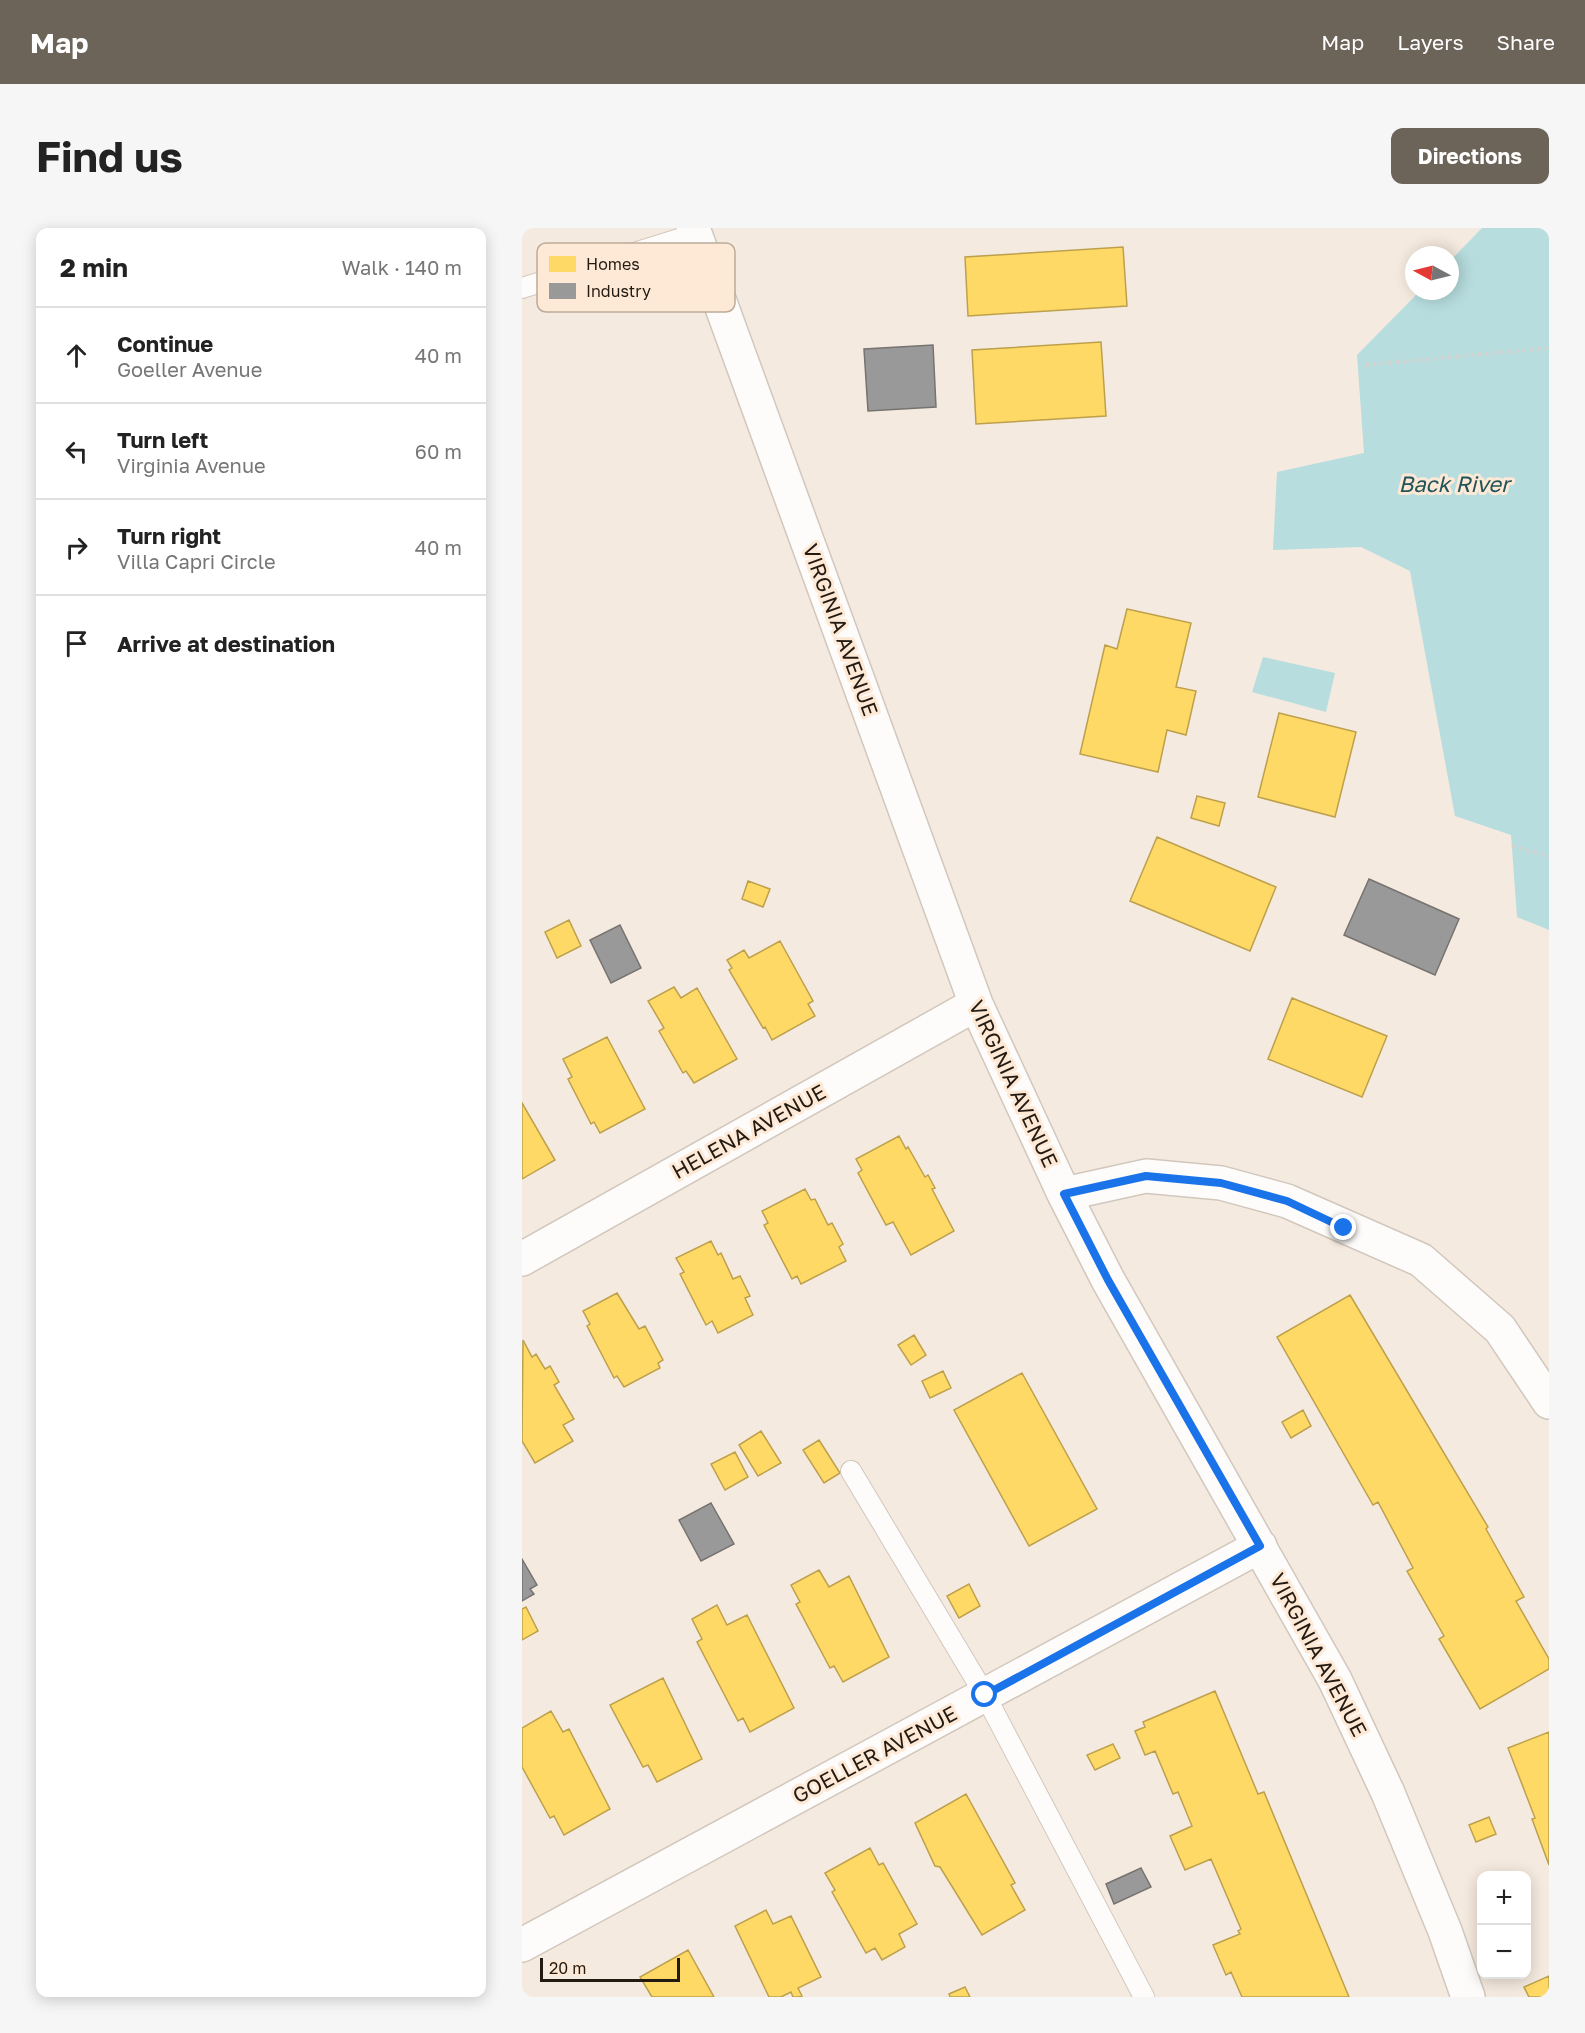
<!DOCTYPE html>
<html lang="en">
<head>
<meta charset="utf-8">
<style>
	:root { --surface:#fff; --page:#f6f6f6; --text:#222; --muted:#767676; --line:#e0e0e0; --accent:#6c6359 }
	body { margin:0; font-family:"Golos Text",sans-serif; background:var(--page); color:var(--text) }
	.controls { position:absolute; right:18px; bottom:18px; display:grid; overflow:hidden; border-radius:12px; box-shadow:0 3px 15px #0003 }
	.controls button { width:54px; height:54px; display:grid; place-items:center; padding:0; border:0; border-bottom:2px solid var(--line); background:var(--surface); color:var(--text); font:30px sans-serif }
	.compass { position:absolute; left:883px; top:18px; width:54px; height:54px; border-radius:50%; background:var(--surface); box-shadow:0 3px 15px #0003; rotate:277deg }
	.scale { position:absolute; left:18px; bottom:15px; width:140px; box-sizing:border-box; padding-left:6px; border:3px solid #231a11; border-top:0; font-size:16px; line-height:21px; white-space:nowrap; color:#231a11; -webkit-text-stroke:4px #fee9d6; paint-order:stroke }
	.stop { position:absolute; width:18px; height:18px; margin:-14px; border:4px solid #1a73e8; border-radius:50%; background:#fff }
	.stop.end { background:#1a73e8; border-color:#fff; box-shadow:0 2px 6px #0008 }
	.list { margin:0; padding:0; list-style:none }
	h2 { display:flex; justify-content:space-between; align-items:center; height:78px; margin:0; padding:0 24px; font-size:26px }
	h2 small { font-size:20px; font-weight:400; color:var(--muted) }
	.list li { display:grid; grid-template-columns:39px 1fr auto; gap:18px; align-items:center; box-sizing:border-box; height:96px; padding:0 24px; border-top:2px solid var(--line) }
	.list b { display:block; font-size:22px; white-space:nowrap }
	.list p { margin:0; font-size:20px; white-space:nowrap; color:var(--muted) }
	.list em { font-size:20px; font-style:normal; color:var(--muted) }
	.icon { flex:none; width:33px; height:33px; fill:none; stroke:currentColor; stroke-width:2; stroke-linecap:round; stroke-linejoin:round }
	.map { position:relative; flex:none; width:1027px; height:1769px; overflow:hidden; border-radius:12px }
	header { display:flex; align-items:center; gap:36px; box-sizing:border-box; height:84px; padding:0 30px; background:var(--accent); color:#fff }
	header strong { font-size:28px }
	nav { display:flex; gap:33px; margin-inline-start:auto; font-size:21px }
	.intro { display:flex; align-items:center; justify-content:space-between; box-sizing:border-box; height:144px; padding:0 36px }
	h1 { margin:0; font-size:42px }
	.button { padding:15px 27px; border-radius:12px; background:var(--accent); color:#fff; font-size:21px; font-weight:700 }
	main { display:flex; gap:36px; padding:0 36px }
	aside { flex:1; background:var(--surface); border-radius:12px; box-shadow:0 3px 15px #0003 }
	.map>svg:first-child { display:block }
	.water { fill:#b7ddde }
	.homes { fill:#ffd966; stroke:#bda04c; stroke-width:1.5 }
	.industry { fill:#999; stroke:#767370; stroke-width:1.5 }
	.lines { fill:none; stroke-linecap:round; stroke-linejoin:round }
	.lane-casing { stroke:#d1c7bd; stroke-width:22 }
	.street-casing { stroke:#d1c7bd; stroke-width:36 }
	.path { stroke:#d6d2cf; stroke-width:4; stroke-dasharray:3 4.5; stroke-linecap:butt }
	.lane { stroke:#fefcfa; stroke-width:20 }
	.street { stroke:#fefcfa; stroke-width:33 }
	.route { stroke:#1a73e8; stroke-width:8 }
	.labels { text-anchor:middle; stroke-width:6; stroke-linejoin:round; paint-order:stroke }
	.street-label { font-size:21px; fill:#231a11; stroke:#fee9d6 }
	.water-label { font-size:22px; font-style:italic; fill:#22555a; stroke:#fee9d6 }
	.key { fill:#fee9d6; stroke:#bcab9b; stroke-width:1.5 }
	.key-label { font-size:16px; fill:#231a11 }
</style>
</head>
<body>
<header>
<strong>Map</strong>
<nav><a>Map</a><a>Layers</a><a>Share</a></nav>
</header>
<div class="intro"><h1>Find us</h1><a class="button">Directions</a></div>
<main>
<aside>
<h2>2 min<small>Walk · 140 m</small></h2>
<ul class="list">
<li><svg class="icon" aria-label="ahead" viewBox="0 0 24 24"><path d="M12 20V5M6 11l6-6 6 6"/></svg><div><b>Continue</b><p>Goeller Avenue</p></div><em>40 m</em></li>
<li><svg class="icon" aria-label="left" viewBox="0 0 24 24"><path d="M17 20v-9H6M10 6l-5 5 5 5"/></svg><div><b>Turn left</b><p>Virginia Avenue</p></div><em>60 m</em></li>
<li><svg class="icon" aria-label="right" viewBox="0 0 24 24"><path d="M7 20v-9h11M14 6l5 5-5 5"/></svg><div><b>Turn right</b><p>Villa Capri Circle</p></div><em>40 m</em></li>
<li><svg class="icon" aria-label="arrive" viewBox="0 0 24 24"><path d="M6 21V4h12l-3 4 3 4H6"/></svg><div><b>Arrive at destination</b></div></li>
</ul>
</aside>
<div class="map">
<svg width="1027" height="1769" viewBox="0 0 1027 1769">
	<rect width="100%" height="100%" fill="#f5eadf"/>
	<path class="water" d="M 960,0 L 1027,0 L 1027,702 L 995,689 L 989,607 L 933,588 L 888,343 L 839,319 L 751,322 L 755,244 L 842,225 L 835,127 L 898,63 L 928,63 L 928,33 Z
		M 741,429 L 813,445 L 804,484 L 730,464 Z"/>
	<path class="homes" d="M 601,19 L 605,78 L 446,88 L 443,29 Z
		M 579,114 L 584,188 L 454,196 L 450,122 Z
		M 605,381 L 669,395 L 654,459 L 674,463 L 664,507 L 645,502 L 636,544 L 558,526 L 583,417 L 595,421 Z
		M 757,485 L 834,504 L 813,589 L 736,569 Z
		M 675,568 L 703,575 L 697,598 L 669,590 Z
		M 635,609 L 754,659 L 728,723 L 608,673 Z
		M 226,653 L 248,661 L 241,679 L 220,671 Z
		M 47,692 L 59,718 L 35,730 L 23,704 Z
		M 258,713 L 291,773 L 286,776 L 293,788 L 250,812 L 243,799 L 241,800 L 207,742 L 210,740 L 205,732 L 222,722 L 227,730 Z
		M 152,759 L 159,770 L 175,760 L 215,831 L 172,855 L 164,843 L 161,845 L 137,803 L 142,800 L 126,773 Z
		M 770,770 L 865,808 L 840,869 L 746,831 Z
		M 85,809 L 123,881 L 78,905 L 72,894 L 69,896 L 46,851 L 50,849 L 41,831 Z
		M 0,875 L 33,932 L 0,951 Z
		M 377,908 L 384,921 L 386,919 L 403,949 L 406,947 L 413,960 L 410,961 L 432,1003 L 389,1027 L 371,994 L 364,997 L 336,945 L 340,942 L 334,931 Z
		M 283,961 L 289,972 L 293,971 L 306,997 L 310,995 L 321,1016 L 317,1019 L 324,1033 L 279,1056 L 275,1048 L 270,1051 L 242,997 L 246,995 L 240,983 Z
		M 189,1013 L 196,1027 L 199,1025 L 211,1051 L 218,1048 L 228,1068 L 223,1070 L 231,1087 L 196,1105 L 190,1093 L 184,1097 L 158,1046 L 162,1044 L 154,1030 Z
		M 95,1065 L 117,1101 L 123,1098 L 141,1132 L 136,1135 L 138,1140 L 102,1159 L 95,1148 L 92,1150 L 65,1098 L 68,1096 L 61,1083 Z
		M 828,1067 L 966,1299 L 964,1301 L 1002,1369 L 994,1373 L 1027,1431 L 1027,1441 L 958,1481 L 917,1411 L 922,1408 L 885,1343 L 891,1340 L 856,1274 L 851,1277 L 755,1109 Z
		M 392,1107 L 404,1127 L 389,1137 L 376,1117 Z
		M 1,1112 L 10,1129 L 14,1126 L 23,1141 L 28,1138 L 37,1154 L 32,1157 L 52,1191 L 41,1197 L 51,1213 L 13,1235 L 0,1213 Z
		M 421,1143 L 429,1160 L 408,1170 L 400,1153 Z
		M 500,1145 L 575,1281 L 507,1318 L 432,1182 Z
		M 781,1182 L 789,1198 L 769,1210 L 760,1194 Z
		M 239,1203 L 259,1235 L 236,1248 L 217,1217 Z
		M 297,1212 L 318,1245 L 302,1255 L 281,1222 Z
		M 213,1224 L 226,1249 L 203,1262 L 189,1236 Z
		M 297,1342 L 307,1359 L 327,1348 L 367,1429 L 321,1454 L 312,1438 L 308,1440 L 274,1376 L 278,1374 L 269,1357 Z
		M 447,1356 L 458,1378 L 437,1390 L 425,1368 Z
		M 195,1377 L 205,1397 L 225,1387 L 272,1480 L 228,1504 L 221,1490 L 216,1493 L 175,1414 L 180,1411 L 170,1391 Z
		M 4,1379 L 16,1403 L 0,1412 L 0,1381 Z
		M 141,1450 L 180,1531 L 135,1554 L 126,1537 L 121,1539 L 88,1477 Z
		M 693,1463 L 736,1566 L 742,1564 L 827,1769 L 720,1769 L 709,1744 L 704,1747 L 691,1717 L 718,1706 L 716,1703 L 719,1701 L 689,1631 L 663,1642 L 648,1608 L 670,1598 L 656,1564 L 651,1566 L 633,1523 L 623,1527 L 613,1503 L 623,1499 L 621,1494 Z
		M 29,1483 L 41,1504 L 47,1501 L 88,1581 L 42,1607 L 32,1588 L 28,1590 L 0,1539 L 0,1500 Z
		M 1027,1504 L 1027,1637 L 1010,1591 L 1013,1590 L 986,1520 Z
		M 591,1516 L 598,1530 L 573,1542 L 565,1527 Z
		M 444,1566 L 493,1655 L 489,1657 L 503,1682 L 460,1707 L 418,1639 L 413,1638 L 393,1595 Z
		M 967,1589 L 974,1606 L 954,1614 L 947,1597 Z
		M 348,1620 L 357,1637 L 361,1635 L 395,1696 L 377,1706 L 383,1719 L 360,1732 L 353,1720 L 344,1725 L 310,1664 L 313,1662 L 303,1645 Z
		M 244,1682 L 251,1696 L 269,1688 L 299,1749 L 276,1760 L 280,1768 L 277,1769 L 271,1769 L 269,1764 L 259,1769 L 247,1769 L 213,1698 Z
		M 166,1722 L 192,1769 L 130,1769 L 118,1749 Z
		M 1027,1748 L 1027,1769 L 1007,1769 L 1002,1759 Z
		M 443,1759 L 448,1769 L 428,1769 L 427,1766 Z"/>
	<path class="industry" d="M 411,117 L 414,179 L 346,183 L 342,121 Z
		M 847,651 L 937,691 L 913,747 L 822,707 Z
		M 98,697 L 119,740 L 89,755 L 68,712 Z
		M 189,1275 L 212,1316 L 179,1333 L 157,1292 Z
		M 0,1331 L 15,1357 L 8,1361 L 12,1366 L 0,1373 Z
		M 619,1640 L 629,1659 L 592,1676 L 584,1656 Z"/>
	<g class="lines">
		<g class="lane-casing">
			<path id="lane" d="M 0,60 L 173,6
				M 329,1243 L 463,1467 L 622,1769"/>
		</g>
		<g class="street-casing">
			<path id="street" d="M 171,0 L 454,776 L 542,966 L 586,1052 L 813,1452 L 866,1565 L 923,1703 L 946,1769
				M 542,966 L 624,948 L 699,955 L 765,973 L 899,1032 L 978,1101 L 1027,1174
				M 0,1031 L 454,776
				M 0,1717 L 738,1318"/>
		</g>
		<path class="path" d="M 844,137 L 1027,120
			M 990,618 L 1027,628"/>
		<use href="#lane" class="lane"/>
		<use href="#street" class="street"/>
	</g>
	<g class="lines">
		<path class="route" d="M 463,1467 L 738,1318 L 586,1052 L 542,966 L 624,948 L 699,955 L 765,973 L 822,1000"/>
	</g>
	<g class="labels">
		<g class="street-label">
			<text transform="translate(318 402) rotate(70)" y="7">VIRGINIA AVENUE</text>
			<text transform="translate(491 856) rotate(65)" y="7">VIRGINIA AVENUE</text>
			<text transform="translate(227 904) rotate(-29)" y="7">HELENA AVENUE</text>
			<text transform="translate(796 1427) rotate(62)" y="7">VIRGINIA AVENUE</text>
			<text transform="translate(353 1527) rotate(-28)" y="7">GOELLER AVENUE</text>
		</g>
		<g class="water-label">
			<text x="932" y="264">Back River</text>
		</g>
	</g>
	<rect x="15" y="15" width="198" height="69" rx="9" class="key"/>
	<rect x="27" y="28" width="27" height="16" fill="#ffd966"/>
	<rect x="27" y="55" width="27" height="16" fill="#999"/>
	<g class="key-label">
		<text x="64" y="42">Homes</text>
		<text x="64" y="69">Industry</text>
	</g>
</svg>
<div class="controls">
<button>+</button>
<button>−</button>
</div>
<svg class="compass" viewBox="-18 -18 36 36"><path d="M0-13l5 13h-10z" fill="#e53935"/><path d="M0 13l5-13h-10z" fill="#767676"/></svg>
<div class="scale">20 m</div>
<div class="stop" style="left:463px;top:1467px"></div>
<div class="stop end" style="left:822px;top:1000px"></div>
</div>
</main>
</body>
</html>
